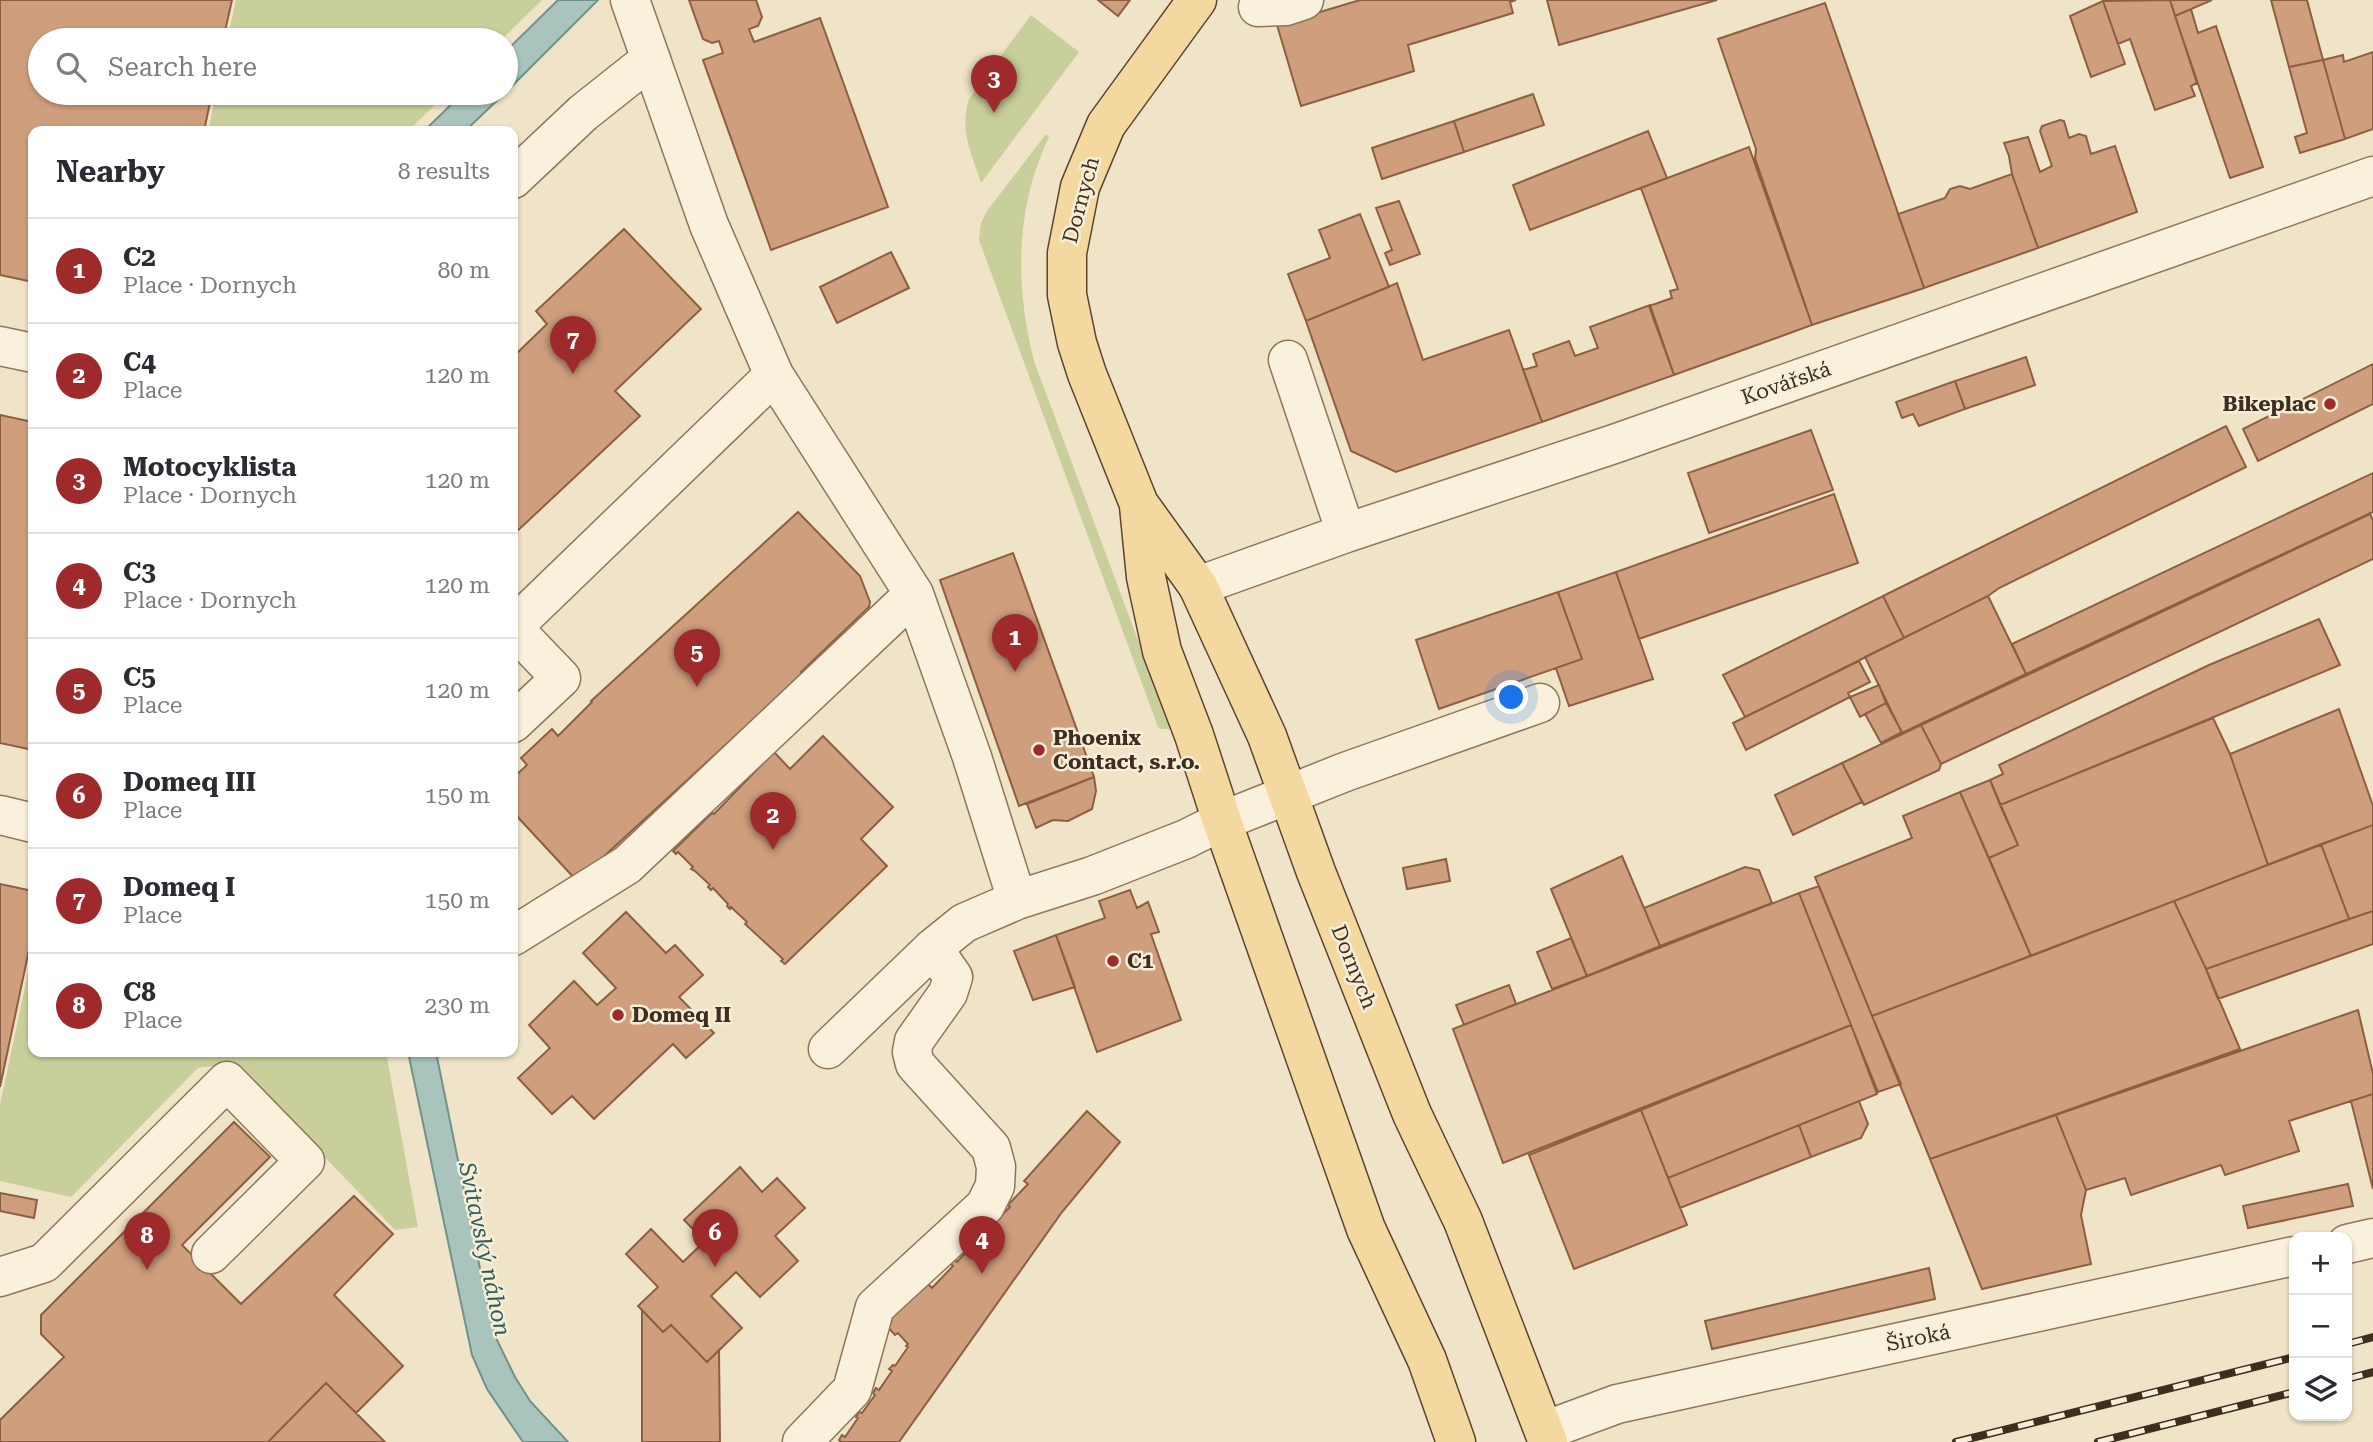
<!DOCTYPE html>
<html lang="en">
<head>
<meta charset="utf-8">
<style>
	:root { --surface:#fff; --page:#f2f2f3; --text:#2b2b33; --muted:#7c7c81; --line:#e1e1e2; --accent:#9e2a2b }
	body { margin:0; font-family:"Roboto Serif",serif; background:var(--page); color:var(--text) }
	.controls { position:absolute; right:21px; bottom:21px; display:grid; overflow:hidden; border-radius:14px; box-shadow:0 2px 5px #0004 }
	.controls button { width:63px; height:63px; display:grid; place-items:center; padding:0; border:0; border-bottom:2px solid var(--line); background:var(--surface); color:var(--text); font:35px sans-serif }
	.you { position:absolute; left:1512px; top:698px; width:24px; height:24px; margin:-18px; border:5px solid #fff; border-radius:50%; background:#1a73e8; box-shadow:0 0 0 10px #1a73e833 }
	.badge { display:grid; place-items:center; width:46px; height:46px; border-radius:50%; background:var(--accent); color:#fff; font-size:23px; font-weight:700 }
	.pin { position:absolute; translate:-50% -58px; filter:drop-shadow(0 2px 4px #0008) }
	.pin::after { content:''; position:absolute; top:37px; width:24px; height:21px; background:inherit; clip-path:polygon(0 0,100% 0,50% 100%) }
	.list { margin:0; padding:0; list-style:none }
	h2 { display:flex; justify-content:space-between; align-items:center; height:91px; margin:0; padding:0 28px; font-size:30px }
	h2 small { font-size:23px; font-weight:400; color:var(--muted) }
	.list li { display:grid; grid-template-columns:46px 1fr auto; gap:21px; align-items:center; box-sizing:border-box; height:105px; padding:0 28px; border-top:2px solid var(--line) }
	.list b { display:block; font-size:26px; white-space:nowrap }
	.list p { margin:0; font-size:23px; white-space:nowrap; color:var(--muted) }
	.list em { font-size:23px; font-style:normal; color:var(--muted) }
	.icon { flex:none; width:38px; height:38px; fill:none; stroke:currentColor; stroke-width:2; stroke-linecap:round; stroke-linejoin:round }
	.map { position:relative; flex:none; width:2373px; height:1442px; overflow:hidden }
	.search { position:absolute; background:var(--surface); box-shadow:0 2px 5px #0004; left:28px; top:28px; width:490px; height:77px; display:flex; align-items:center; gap:18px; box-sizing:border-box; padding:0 24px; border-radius:38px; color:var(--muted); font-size:26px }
	.panel { position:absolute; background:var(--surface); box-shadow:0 2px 5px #0004; left:28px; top:126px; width:490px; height:931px; border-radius:14px }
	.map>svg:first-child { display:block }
	.green { fill:#c9cf9b }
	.water { fill:#a9c4bc; stroke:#6f938a; stroke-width:2 }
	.building { fill:#cf9f7d; stroke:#8d5f41; stroke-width:2 }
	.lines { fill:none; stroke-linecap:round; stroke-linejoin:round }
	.minor-casing { stroke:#8d765c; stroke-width:41 }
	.major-casing { stroke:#5b4430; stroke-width:41 }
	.minor { stroke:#faf1dc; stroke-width:38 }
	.major { stroke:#f3d9a0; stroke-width:38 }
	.rail-casing { stroke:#3d2e20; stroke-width:8 }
	.rail { stroke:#f7eed8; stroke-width:5; stroke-dasharray:16; stroke-linecap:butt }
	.poi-dot { fill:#9e2a2b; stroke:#f7eed8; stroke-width:2.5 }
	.labels { text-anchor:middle; stroke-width:5; stroke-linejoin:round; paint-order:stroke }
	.street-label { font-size:21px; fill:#3d2e20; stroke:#f7eed8 }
	.poi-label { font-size:21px; font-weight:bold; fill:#3d2e20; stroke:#f7eed8; text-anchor:start }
	.water-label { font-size:23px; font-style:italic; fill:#2f5d5a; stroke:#f7eed8 }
</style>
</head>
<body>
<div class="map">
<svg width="2373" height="1442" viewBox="0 0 2373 1442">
	<rect width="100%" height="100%" fill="#f0e4c8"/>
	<path class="green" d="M 236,0 L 542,0 L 501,40 L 227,40 Z
		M 1031,15 L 1079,52 L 981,183 C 971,152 959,131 969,99 Z
		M 216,93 L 447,93 L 408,131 L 208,131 Z
		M 1046,134 L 1049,137 C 1015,208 1015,285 1034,361 L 1171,729 L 1161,729 L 1158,727 L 979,240 L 981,223 L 987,211 Z
		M 33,949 L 33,1052 L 386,1052 L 418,1227 L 395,1230 L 251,1081 C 231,1068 223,1064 198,1068 L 71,1197 L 0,1181 L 0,1105 Z"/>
	<path class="water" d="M 558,0 L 598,0 L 506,92 L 506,51 Z
		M 463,93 L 505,93 L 465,131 L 424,131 Z
		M 408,1052 L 436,1052 L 486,1298 L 497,1340 L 515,1377 L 530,1401 L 568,1442 L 523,1442 L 487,1389 L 472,1355 Z"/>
	<path class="building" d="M 0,0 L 232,0 L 223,40 L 40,40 L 40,93 L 212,93 L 204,131 L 33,131 L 33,282 L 0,275 Z
		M 689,0 L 756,0 L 762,17 L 758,26 L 749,29 L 754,42 L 820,18 L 888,207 L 771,250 L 703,60 L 723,53 L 719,41 L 712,43 L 703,39 Z
		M 1098,0 L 1130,0 L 1118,16 Z
		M 1360,0 L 1516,0 L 1510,2 L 1513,13 L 1408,45 L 1414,71 L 1301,106 L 1277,25 Z
		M 1547,0 L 1717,0 L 1559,45 Z
		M 2170,0 L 2197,83 L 2191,86 L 2195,96 L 2155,110 L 2130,39 L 2118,44 L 2103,1 Z
		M 2170,0 L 2212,0 L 2175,16 Z
		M 2271,0 L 2307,0 L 2323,60 L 2289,67 Z
		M 2103,1 L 2125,64 L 2091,77 L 2070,16 Z
		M 1825,3 L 1924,288 L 1812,325 L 1755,158 L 1756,149 L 1718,39 Z
		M 2191,9 L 2198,33 L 2216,26 L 2263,167 L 2230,178 L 2175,16 Z
		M 2373,52 L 2373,129 L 2345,139 L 2323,60 L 2343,55 L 2344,62 Z
		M 2323,60 L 2345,139 L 2300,153 L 2295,137 L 2307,133 L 2289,67 Z
		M 1533,94 L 1544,125 L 1464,152 L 1454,121 Z
		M 2060,120 L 2064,121 L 2069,138 L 2079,134 L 2086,136 L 2091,154 L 2115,146 L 2137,212 L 2038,248 L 2012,174 L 2009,156 L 2004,143 L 2028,137 L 2040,172 L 2052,166 L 2040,131 L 2042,126 Z
		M 1454,121 L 1464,152 L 1382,179 L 1372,148 Z
		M 1648,131 L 1667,178 L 1530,230 L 1513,185 Z
		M 1749,147 L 1812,325 L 1674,375 L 1649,306 L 1672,298 L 1670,291 L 1678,289 L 1641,188 Z
		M 2012,174 L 2038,248 L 1924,288 L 1898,214 L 1945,198 L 1950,189 L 1960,186 L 1970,189 Z
		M 1399,201 L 1420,254 L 1390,265 L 1385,253 L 1392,250 L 1376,208 Z
		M 1360,214 L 1389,287 L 1306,321 L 1288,274 L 1330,258 L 1319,230 Z
		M 624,229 L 701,309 L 615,391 L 640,416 L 513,535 L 513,357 L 547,324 L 536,311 Z
		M 891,252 L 909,288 L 837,323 L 820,287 Z
		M 1397,283 L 1423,360 L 1509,330 L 1542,422 L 1396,472 L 1351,451 L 1306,321 Z
		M 1650,305 L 1674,375 L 1542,422 L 1523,370 L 1537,366 L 1533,354 L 1569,341 L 1575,356 L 1598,348 L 1590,327 Z
		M 2026,357 L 2035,385 L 1965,409 L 1955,381 Z
		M 2373,364 L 2373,404 L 2258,461 L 2243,429 Z
		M 1955,381 L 1965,409 L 1919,426 L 1913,414 L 1902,418 L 1896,402 Z
		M 0,415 L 33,422 L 33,750 L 0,743 Z
		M 2226,426 L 2246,467 L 1999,588 L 1988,596 L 1904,638 L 1883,596 Z
		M 1811,430 L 1833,490 L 1709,533 L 1688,473 Z
		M 2373,473 L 2373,512 L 2026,674 L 2012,644 Z
		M 1834,494 L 1858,563 L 1639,639 L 1616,572 Z
		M 798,512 L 860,576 L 870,602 L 869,607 L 801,672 L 803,674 L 577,881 L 513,812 L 513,778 L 527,765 L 521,758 L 552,729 L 558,736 L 592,702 L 591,701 Z
		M 2370,514 L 2373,520 L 2373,559 L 1941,764 L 1921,725 Z
		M 1013,553 L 1094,777 L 1019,806 L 940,580 Z
		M 1616,572 L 1653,679 L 1569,706 L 1556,668 L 1582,659 L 1558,592 Z
		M 1558,592 L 1582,659 L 1439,709 L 1416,640 Z
		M 1883,596 L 1904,638 L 1745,717 L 1723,675 Z
		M 1988,596 L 2026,674 L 1902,733 L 1865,657 Z
		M 2319,619 L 2340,665 L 2000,805 L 1990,780 L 2003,774 L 1999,765 L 2209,665 Z
		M 1859,661 L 1870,682 L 1848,693 L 1850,697 L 1746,750 L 1733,723 Z
		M 1879,685 L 1886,703 L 1860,717 L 1850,697 Z
		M 1886,703 L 1902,732 L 1881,743 L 1865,714 Z
		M 2339,709 L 2373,806 L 2373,825 L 2268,865 L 2230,754 Z
		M 2213,718 L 2230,754 L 2268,865 L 2031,956 L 1989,858 L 2018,845 L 2000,805 Z
		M 1921,725 L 1941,764 L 1939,770 L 1864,805 L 1842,763 Z
		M 823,736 L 893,807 L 861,839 L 887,866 L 785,964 L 781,961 L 783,959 L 745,924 L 747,922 L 731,907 L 730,909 L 727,906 L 728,904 L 713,888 L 711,890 L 708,887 L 710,885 L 695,871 L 691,869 L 693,867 L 678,852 L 676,854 L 673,851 L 712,813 L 714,814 L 774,752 L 790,769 Z
		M 1842,763 L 1862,802 L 1793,835 L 1775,795 Z
		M 1094,777 L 1096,791 L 1092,809 L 1068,821 L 1053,820 L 1036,828 L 1027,804 Z
		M 1990,780 L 2018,845 L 1989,858 L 1960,792 Z
		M 1960,792 L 2031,956 L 1872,1016 L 1815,877 L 1912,838 L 1903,816 Z
		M 2373,825 L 2373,911 L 2349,919 L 2321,844 Z
		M 2321,844 L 2349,919 L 2206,969 L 2174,901 Z
		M 1622,856 L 1660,946 L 1587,976 L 1551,889 Z
		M 1446,859 L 1450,881 L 1407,889 L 1403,868 Z
		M 1745,867 L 1759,870 L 1772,903 L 1660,946 L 1644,908 Z
		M 0,884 L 33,891 L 33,931 L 0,1087 Z
		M 1819,886 L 1872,1016 L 1901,1084 L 1878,1092 L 1851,1025 L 1799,893 Z
		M 1130,890 L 1137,908 L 1148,902 L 1159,932 L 1151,934 L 1181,1020 L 1097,1052 L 1056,935 L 1105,918 L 1099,901 Z
		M 1799,893 L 1851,1025 L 1503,1163 L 1453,1029 Z
		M 2174,901 L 2206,969 L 2240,1049 L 1930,1159 L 1872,1016 Z
		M 2373,911 L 2373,944 L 2218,999 L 2206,969 Z
		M 626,912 L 666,953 L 675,945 L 703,975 L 679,997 L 714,1033 L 686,1058 L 673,1044 L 594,1119 L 572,1096 L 552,1114 L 518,1078 L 550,1048 L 529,1025 L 574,981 L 597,1005 L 616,988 L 583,953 Z
		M 1056,935 L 1075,987 L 1033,1000 L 1014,951 Z
		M 1571,938 L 1587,976 L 1552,989 L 1537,952 Z
		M 1509,985 L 1516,1004 L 1464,1025 L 1456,1005 Z
		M 2358,1010 L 2373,1074 L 2373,1094 L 2289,1121 L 2299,1151 L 2225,1175 L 2221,1165 L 2131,1195 L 2125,1178 L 2086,1190 L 2056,1115 Z
		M 1851,1025 L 1877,1094 L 1668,1178 L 1641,1110 Z
		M 2373,1094 L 2373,1189 L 2351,1101 Z
		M 1859,1101 L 1868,1124 L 1861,1138 L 1811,1157 L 1799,1125 Z
		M 1641,1110 L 1687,1225 L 1574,1269 L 1529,1155 Z
		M 1087,1111 L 1120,1142 L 1062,1212 L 899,1442 L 841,1442 L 839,1440 L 842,1435 L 845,1437 L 858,1418 L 856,1417 L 859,1412 L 862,1413 L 875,1395 L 873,1393 L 876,1388 L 879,1390 L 892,1371 L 889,1369 L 893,1365 L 895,1366 L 908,1347 L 906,1346 L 908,1344 L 898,1333 L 895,1335 L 885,1324 L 926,1282 L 932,1288 L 953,1266 L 947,1260 L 951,1256 L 957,1262 L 968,1250 L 963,1245 L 995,1222 L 1010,1207 L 1008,1205 L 1028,1184 L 1024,1181 Z
		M 2056,1115 L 2086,1190 L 2081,1215 L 2091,1264 L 1982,1289 L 1930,1159 Z
		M 234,1122 L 270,1157 L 182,1245 L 241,1304 L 354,1196 L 393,1234 L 334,1295 L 403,1366 L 356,1413 L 326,1383 L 268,1442 L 0,1442 L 0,1420 L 64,1357 L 41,1334 L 41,1315 Z
		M 1799,1125 L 1811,1157 L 1680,1208 L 1668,1178 Z
		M 740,1167 L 762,1192 L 777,1178 L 805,1208 L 775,1236 L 798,1261 L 760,1297 L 736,1272 L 711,1296 L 742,1328 L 707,1362 L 671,1325 L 663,1332 L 638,1306 L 658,1287 L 626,1254 L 651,1229 L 683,1262 L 705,1241 L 684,1220 Z
		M 2348,1184 L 2353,1206 L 2248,1228 L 2243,1206 Z
		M 0,1193 L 37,1200 L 34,1218 L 0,1211 Z
		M 1929,1268 L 1935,1299 L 1712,1349 L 1705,1321 Z
		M 642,1310 L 663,1332 L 671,1325 L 707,1362 L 719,1350 L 720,1442 L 642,1442 Z
		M 326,1383 L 385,1442 L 268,1442 Z"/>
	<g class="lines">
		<g class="minor-casing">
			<path id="minor" d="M 630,0 L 709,225 L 774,375 L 914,594 L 972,757 L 1017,900
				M 1258,7 L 1286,6 L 1304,0
				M 513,179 L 583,113 L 651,59
				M 0,346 L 33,353
				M 1288,360 L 1346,533
				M 1198,586 L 1346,533 L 1617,443 L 2373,176
				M 513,627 L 774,375
				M 513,628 L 561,678 L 513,723
				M 0,815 L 33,823
				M 513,936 L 627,865 L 914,594
				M 828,1049 L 933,948 L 964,923 L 1017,900 L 1092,876 L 1186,839 L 1222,821 L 1345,772 L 1540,703
				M 2347,1244 L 2373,1238
				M 0,1277 L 44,1263 L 227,1081 L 305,1161 L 211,1254
				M 1544,1431 L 1617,1404 L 2294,1256
				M 802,1442 L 852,1390 L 875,1307 L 985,1206 L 995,1186 L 996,1167 L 991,1148 L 915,1064 L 912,1052 L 914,1041 L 948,993 L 953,977 L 933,948"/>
		</g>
		<g class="major-casing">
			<path id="major" d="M 1197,0 L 1106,125 L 1080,187 L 1067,253 L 1067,295 L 1077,343 L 1087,374 L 1139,504 L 1198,586 L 1267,736 L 1316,872 L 1412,1114 L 1463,1221 L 1548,1442
				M 1139,506 L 1146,577 L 1162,651 L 1194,735 L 1222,821 L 1366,1229 L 1427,1360 L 1456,1442"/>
		</g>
		<use href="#minor" class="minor"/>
		<use href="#major" class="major"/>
		<g class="rail-casing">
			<path id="rail" d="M 2347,1344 L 2373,1337
				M 2347,1379 L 2373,1372
				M 1956,1442 L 2294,1357
				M 2098,1442 L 2294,1392"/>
		</g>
		<use href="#rail" class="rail"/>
	</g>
	<g class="poi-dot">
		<circle cx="2330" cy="404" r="7"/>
		<circle cx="1039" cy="750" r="7"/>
		<circle cx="1113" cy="961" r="7"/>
		<circle cx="618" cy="1015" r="7"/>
	</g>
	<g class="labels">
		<g class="street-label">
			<text transform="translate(1081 200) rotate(-75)" y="7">Dornych</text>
			<text transform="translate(1786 383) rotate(-19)" y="7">Kovářská</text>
			<text transform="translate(1354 967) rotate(68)" y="7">Dornych</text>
			<text transform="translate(1918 1338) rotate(-12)" y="7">Široká</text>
		</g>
		<g class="poi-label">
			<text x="2316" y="411" text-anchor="end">Bikeplac</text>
			<text x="1053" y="745">Phoenix<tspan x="1053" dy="24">Contact, s.r.o.</tspan></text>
			<text x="1127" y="968">C1</text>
			<text x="632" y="1022">Domeq II</text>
		</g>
		<g class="water-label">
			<text transform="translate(485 1249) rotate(78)" y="8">Svitavský náhon</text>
		</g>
	</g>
</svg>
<div class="controls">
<button>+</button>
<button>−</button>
<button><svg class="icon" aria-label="layers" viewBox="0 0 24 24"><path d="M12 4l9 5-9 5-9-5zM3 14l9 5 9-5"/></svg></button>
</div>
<div class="you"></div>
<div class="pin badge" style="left:1015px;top:672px">1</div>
<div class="pin badge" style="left:773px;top:850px">2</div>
<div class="pin badge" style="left:994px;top:113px">3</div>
<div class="pin badge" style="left:982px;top:1274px">4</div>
<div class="pin badge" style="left:697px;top:687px">5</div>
<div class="pin badge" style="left:715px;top:1267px">6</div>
<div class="pin badge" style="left:573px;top:374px">7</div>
<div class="pin badge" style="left:147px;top:1270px">8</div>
<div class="search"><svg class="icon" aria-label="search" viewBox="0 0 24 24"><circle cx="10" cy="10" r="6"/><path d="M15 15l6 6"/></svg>Search here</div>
<section class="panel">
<h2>Nearby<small>8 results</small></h2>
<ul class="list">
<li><span class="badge">1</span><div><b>C2</b><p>Place · Dornych</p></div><em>80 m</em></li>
<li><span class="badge">2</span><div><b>C4</b><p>Place</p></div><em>120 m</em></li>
<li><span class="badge">3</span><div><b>Motocyklista</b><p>Place · Dornych</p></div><em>120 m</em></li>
<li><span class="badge">4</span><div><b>C3</b><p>Place · Dornych</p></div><em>120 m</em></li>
<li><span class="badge">5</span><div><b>C5</b><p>Place</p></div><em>120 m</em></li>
<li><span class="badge">6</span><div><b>Domeq III</b><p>Place</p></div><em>150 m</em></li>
<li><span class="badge">7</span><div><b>Domeq I</b><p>Place</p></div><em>150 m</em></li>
<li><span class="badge">8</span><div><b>C8</b><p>Place</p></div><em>230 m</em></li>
</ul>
</section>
</div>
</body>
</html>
